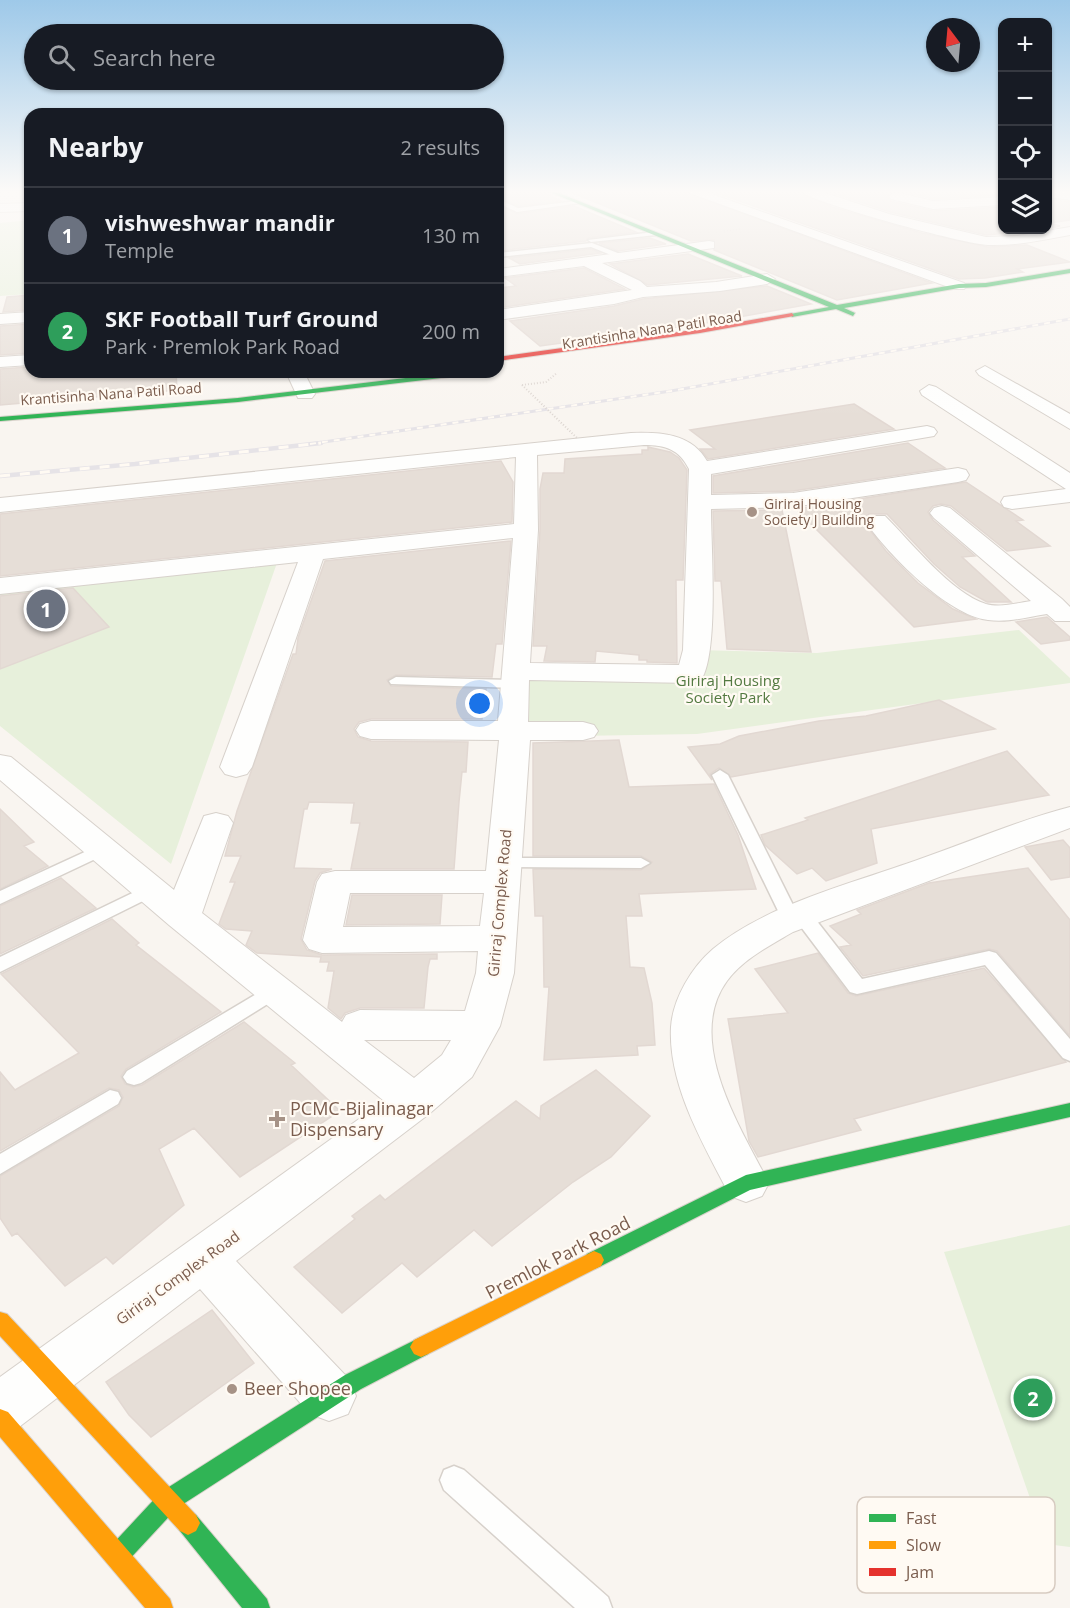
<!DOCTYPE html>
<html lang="en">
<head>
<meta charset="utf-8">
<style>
	:root { --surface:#171b24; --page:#20242c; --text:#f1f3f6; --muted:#9ea1a6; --line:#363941; --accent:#a69286 }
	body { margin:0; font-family:"Open Sans",sans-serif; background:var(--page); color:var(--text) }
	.controls { position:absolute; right:18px; top:18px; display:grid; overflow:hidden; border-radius:12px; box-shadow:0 2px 4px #0004 }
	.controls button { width:54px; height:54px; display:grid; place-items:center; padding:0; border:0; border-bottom:2px solid var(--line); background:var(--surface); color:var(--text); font:30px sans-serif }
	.compass { position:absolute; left:926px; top:18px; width:54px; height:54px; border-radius:50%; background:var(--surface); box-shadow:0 2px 4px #0004; rotate:344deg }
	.you { position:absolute; left:480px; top:704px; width:21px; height:21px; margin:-15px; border:4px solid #fff; border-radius:50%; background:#1a73e8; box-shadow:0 0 0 9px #1a73e833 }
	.badge { display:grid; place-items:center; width:39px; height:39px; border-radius:50%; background:var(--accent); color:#fff; font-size:20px; font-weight:700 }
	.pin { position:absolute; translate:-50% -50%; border:3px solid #fff; box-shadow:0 2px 6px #0006 }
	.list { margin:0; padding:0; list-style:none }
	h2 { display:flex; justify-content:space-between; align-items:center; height:78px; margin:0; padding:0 24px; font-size:26px }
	h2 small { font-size:20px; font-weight:400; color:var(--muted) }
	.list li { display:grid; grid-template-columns:39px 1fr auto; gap:18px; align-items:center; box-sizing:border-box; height:96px; padding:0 24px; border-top:2px solid var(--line) }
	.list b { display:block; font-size:22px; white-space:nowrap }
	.list p { margin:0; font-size:20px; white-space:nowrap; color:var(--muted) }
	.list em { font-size:20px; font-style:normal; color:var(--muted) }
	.icon { flex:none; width:33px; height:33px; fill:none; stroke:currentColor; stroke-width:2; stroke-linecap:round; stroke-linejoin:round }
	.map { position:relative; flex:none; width:1070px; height:1608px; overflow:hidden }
	.search { position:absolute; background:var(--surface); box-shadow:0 2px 4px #0004; left:24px; top:24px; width:480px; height:66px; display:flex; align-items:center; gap:15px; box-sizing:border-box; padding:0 21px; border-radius:33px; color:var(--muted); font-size:22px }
	.panel { position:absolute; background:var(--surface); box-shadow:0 2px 4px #0004; left:24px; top:108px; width:480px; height:270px; border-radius:18px }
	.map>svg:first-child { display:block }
	.green { fill:#e7f0db }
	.building { fill:#e6ded7; stroke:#e2d8d2; stroke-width:1.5 }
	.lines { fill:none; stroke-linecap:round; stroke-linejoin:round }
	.lane-casing { stroke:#d7d1cb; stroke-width:3 }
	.street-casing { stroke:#d7d1cb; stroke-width:2 }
	.fast-casing { stroke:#d9d2cb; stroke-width:2 }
	.slow-casing { stroke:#d9d2cb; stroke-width:2 }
	.jam-casing { stroke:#d9d2cb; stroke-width:2 }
	.path-far1 { stroke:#dcd5d0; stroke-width:1.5; stroke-dasharray:1 2; stroke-linecap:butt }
	.path { stroke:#dcd5d0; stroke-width:2; stroke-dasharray:1 2; stroke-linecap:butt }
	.lane { fill:#fefefd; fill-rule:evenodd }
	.street { fill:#fefefd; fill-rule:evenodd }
	.fast { fill:#30b455; fill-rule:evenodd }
	.slow { fill:#ff9f0a; fill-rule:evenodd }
	.jam { fill:#e5322d; fill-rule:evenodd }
	.rail-far1-casing { stroke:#e6e3e7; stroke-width:3 }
	.rail-casing { stroke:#e6e3e7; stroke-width:4.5 }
	.rail-far1 { stroke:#fffaf3; stroke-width:2; stroke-dasharray:6; stroke-linecap:butt }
	.rail { stroke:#fffaf3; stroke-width:3; stroke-dasharray:10; stroke-linecap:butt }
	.path-bridge { stroke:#dcd5d0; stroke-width:2; stroke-dasharray:1 2; stroke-linecap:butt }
	.poi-dot { fill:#a69286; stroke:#fffaf3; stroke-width:2 }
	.labels { text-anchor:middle; stroke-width:4.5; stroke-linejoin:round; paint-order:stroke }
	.far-street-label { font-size:14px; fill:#7a5c4d; stroke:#fffaf3 }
	.far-poi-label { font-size:14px; fill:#7a5c4d; stroke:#fffaf3; text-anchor:start }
	.park-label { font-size:15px; fill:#537a41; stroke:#fffaf3 }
	.street-label { font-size:15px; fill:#7a5c4d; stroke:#fffaf3 }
	.near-poi-label { font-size:18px; fill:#7a5c4d; stroke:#fffaf3; text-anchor:start }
	.near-street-label { font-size:18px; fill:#7a5c4d; stroke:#fffaf3 }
	.key { fill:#fffaf3; stroke:#d7cbc1; stroke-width:1.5 }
	.key-label { font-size:16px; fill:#7a5c4d }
</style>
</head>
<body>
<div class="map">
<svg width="1070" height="1608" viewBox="0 0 1070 1608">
	<rect width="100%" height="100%" fill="#f9f5f0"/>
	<path class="green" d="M 30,220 L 30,294 L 0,296 L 0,223 Z
		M 278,560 L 171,864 L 0,726 L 0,592 Z
		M 1019,630 L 1070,678 L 1070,683 L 697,734 L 515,737 L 515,671 L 691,674 L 697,650 L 817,653 Z
		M 1070,1225 L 1070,1547 L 1046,1544 L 944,1252 Z"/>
	<path class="building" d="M 498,191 L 541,191 L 561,201 L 518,206 L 498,197 Z
		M 568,191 L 682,191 L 932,283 L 837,300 L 714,250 L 714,240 L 691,241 Z
		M 711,191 L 798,191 L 832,207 L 922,233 L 988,247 L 1027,245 L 1070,262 L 1017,269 L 1023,272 L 985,278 L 959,279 Z
		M 827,191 L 892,191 L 887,196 L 890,201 L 933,211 L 1002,207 L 1002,230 L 1042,230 L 986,235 L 890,212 Z
		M 902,191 L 1002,191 L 1002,195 L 933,199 Z
		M 1047,199 L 1070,202 L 1070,220 L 1049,223 L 1060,226 L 1047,229 Z
		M 498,205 L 517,214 L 574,206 L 636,232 L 588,238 L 586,241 L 498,251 Z
		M 650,238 L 666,244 L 618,251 L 599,243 Z
		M 591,249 L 600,253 L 520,264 L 509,258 Z
		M 688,254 L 742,276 L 648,285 L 610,264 Z
		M 584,268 L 625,289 L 498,308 L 498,288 L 516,286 L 505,278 Z
		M 767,286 L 811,304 L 700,324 L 540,346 L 510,321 L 614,306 L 643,299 Z
		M 30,295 L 30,310 L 3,312 L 7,297 Z
		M 30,324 L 30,353 L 0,355 L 0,326 Z
		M 30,367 L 30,372 L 176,372 L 177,390 L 0,405 L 0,369 Z
		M 854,404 L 894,429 L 708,459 L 700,449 L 715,449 L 690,430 Z
		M 908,443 L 945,468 L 793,491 L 713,493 L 713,476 Z
		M 648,447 L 670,452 L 679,458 L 687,470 L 683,580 L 676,580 L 677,663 L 647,662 L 647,660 L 639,660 L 639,655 L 596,651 L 595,662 L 544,661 L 547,646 L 533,646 L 540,530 L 540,489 L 543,473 L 564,473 L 565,459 L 642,454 L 642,450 L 648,450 Z
		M 501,461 L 513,482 L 512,522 L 0,576 L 0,514 Z
		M 966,482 L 1023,520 L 1016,521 L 1050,546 L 1007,551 L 951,506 L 941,504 L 933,506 L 928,512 L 933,520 L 975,556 L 962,557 L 1011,602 L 987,602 L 960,587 L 934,564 L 887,514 L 869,514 L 863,521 L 886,551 L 918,583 L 953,609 L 976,619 L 914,627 L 796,509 Z
		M 782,510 L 811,652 L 727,649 L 721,581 L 715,581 L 713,511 Z
		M 511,541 L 502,644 L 496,644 L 492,677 L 396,675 L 387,680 L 391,686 L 486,689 L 482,719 L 371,719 L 359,722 L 354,729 L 358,737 L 371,741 L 468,742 L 466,772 L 462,772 L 459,802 L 454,869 L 351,869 L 360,823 L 351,823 L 354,803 L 309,802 L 307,809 L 304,809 L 294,868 L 332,869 L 320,873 L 315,881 L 301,939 L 307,950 L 322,955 L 437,954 L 437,959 L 430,959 L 428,967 L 424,1008 L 360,1008 L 345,1013 L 341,1019 L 328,1008 L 334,971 L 327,971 L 329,962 L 320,962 L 321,957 L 257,953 L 246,945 L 252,931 L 226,929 L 219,924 L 235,882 L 230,882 L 241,856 L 225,856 L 237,811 L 293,654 L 296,654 L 298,638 L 325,561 Z
		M 73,588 L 109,627 L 0,669 L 0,596 Z
		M 1047,617 L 1070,637 L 1070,640 L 1041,644 L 1016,622 Z
		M 939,700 L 995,729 L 731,777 L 719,768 L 710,774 L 712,780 L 688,747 L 720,744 L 739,736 L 819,721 L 866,716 Z
		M 619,740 L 629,787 L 714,784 L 738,835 L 756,889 L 639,894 L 642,916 L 626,916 L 630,967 L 644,968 L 652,1003 L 655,1045 L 637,1046 L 638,1055 L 544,1060 L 549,987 L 544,987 L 543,916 L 535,916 L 533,869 L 641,870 L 652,862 L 641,856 L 533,856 L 533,743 Z
		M 1007,751 L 1049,795 L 871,829 L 877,863 L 826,881 L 812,868 L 797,874 L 765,845 L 761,835 L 808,820 L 805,818 Z
		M 0,809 L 34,842 L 24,846 L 48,866 L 0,889 Z
		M 1063,840 L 1070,848 L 1070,877 L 1051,880 L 1025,847 Z
		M 1028,868 L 1070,920 L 1070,1036 L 997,951 L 989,949 L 863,976 L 840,947 L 851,945 L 830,926 L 861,914 L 857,910 L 929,883 Z
		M 61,878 L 96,908 L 0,954 L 0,906 Z
		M 352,895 L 442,895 L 440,924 L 346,925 Z
		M 112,919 L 139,943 L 136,945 L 221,1012 L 126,1069 L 121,1076 L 125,1084 L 133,1087 L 142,1085 L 244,1022 L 295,1063 L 291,1065 L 340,1111 L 240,1177 L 194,1128 L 159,1149 L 184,1205 L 113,1264 L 106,1257 L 65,1286 L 17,1233 L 12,1236 L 0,1218 L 0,1176 L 119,1106 L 123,1097 L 119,1090 L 109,1088 L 0,1151 L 0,1072 L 15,1090 L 79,1053 L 1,974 Z
		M 818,953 L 848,993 L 856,996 L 984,968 L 1066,1062 L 854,1119 L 861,1130 L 758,1157 L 749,1141 L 728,1019 L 788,1013 L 755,969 Z
		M 596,1070 L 650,1116 L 611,1157 L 573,1182 L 492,1246 L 474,1230 L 417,1277 L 402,1263 L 342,1313 L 294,1267 L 355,1219 L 352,1216 L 380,1195 L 385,1200 L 516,1101 L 540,1119 L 541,1106 Z
		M 212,1310 L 254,1363 L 151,1437 L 129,1415 L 106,1382 Z"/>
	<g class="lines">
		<g class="lane-casing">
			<path id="lane" d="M 498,199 L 518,208 L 577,201 L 580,203 L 517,212 L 498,203 Z
				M 654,232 L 656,235 L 591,242 L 588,240 Z
				M 592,243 L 628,257 L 621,259 L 591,247 L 498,257 L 498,253 Z
				M 396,677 L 514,680 L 521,684 L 514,688 L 391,684 L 389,681 Z
				M 720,770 L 728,775 L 796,911 L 809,911 L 862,979 L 989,951 L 996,953 L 1070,1039 L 1070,1061 L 1063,1058 L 985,965 L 857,994 L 850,992 L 798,923 L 791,925 L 784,923 L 782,919 L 712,775 Z
				M 102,844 L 108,845 L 111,849 L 108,853 L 0,904 L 0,891 Z
				M 504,858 L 641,858 L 650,863 L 641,868 L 498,867 L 495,863 Z
				M 151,884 L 157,886 L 160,890 L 157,894 L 0,972 L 0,957 Z
				M 275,983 L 282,985 L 285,990 L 282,995 L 141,1083 L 134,1085 L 127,1083 L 123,1077 L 127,1071 Z
				M 110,1090 L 118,1092 L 121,1098 L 118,1104 L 0,1174 L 0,1154 Z
				M 454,1466 L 464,1470 L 608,1597 L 612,1608 L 575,1608 L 444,1490 L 440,1480 L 444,1470 Z"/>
		</g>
		<g class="street-casing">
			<path id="street" d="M 684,191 L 703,191 L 964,283 L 967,286 L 964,289 L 954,289 Z
				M 800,191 L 819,191 L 889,214 L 986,237 L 1017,236 L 1070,227 L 1070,235 C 1043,240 1016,246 988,245 C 964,244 816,204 800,191 Z
				M 1048,191 L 1070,192 L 1070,200 L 1048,197 Z
				M 895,192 L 933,201 L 1002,197 L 1002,205 L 933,209 L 891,199 L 889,196 Z
				M 30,203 L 30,211 L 0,212 L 0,204 Z
				M 709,241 L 714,242 L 714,248 L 602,263 L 640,281 L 647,287 L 716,282 L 767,274 L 775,279 L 767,284 L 720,291 L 643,297 L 614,304 L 498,320 L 498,310 L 632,290 L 584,266 L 498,277 L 498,269 Z
				M 30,312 L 30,322 L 0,324 L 0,314 Z
				M 30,355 L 30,365 L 0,367 L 0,357 Z
				M 985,366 L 1070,414 L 1070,429 L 979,375 L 976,371 Z
				M 286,372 L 304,372 L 315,394 L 312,398 L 298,398 Z
				M 929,385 L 936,387 L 1070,473 L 1070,502 L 1012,509 L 1004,507 L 1001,502 L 1004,497 L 1066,489 L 922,395 L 920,391 Z
				M 927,426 L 934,428 L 937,432 L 934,436 L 711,474 L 711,495 L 793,493 L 958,468 L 966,470 L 969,475 L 966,480 L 958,482 L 793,507 L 711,509 C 711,545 719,653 701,680 L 691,683 L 529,680 L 528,722 L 583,722 L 594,725 L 598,731 L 594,737 L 583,740 L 530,740 L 514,973 L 500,1026 L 472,1077 L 429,1114 L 236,1261 L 348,1378 L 356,1396 L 348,1414 L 329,1421 L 310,1414 L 200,1289 L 19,1427 L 0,1435 L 0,1377 L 384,1101 L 169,925 L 0,780 L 0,755 L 11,757 L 174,890 L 204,816 L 216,813 L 228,816 L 233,823 L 202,913 L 342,1022 L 346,1015 L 360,1010 L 465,1011 L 476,973 L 478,951 L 322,953 L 309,949 L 303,940 L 317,882 L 322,874 L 335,871 L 486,871 L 499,740 L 371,739 L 360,736 L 356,730 L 360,724 L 371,721 L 498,721 L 513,538 L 323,559 L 252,767 L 247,774 L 236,777 L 225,774 L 220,767 L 298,562 L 0,594 L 0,578 L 514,524 L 516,457 L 0,512 L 0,498 L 631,433 C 660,432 691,433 707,461 ZM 644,445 C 665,445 679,449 689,469 L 683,650 L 679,665 L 530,663 L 538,530 L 537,455 ZM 350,893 L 484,893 L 480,926 L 343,927 ZM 364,1040 L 451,1040 L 442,1055 L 414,1078 Z
				M 942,506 L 950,508 L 1062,599 L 1070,607 L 1070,621 L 1055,621 L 1047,614 C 1027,617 1007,623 988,620 C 947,615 888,554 865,521 L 869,516 L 885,516 C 911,542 951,593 986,604 C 1000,608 1017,603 1031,601 L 934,518 L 930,513 L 934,508 Z
				M 1070,807 L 1070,828 L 793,932 C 771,945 743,959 727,981 C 684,1040 741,1129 769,1183 L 762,1196 L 746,1202 L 730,1196 C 704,1145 668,1086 671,1027 C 673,998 692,967 713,949 C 767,904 854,883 920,859 C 969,842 1019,820 1070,807 Z"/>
		</g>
		<g class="fast-casing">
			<path id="fast" d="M 547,191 L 554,191 L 837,305 L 959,284 L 986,283 L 1070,269 L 1070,273 L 986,287 L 959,288 L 844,308 L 855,313 L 853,316 L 836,309 L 792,317 L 790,314 L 829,307 Z
				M 456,372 L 479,372 L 475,374 L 238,402 L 0,421 L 0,417 L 238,398 Z
				M 1070,1103 L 1070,1117 L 750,1190 L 601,1266 L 594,1269 L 587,1266 L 584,1260 L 587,1254 L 746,1175 Z
				M 421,1337 L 428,1340 L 432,1347 L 428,1354 L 361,1389 L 177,1508 L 125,1564 L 117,1568 L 109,1564 L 105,1556 L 109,1548 L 161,1492 L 345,1375 Z
				M 188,1511 L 196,1515 L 267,1599 L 270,1608 L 242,1608 L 180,1531 L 176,1523 L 180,1515 Z"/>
		</g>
		<g class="slow-casing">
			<path id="slow" d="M 594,1251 L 601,1254 L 604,1260 L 601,1266 L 428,1354 L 421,1357 L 414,1354 L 410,1347 L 414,1340 Z
				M 0,1312 L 7,1314 L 196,1515 L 200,1523 L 196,1531 L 188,1535 L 180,1531 L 0,1336 Z
				M 0,1409 L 8,1412 L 170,1599 L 173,1608 L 145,1608 L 0,1437 Z"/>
		</g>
		<g class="jam-casing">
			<path id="jam" d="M 792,313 L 794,316 L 700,333 L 498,361 L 498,357 L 700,329 Z"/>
		</g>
		<path class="path-far1" d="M 724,231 L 740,229"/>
		<path class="path" d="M 522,385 L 546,382 L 557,373"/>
		<use href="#lane" class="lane"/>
		<use href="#street" class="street"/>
		<use href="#fast" class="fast"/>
		<use href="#slow" class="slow"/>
		<use href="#jam" class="jam"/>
		<g class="rail-far1-casing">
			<path id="rail-far1" d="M 310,444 L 671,391 L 1070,319"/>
		</g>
		<g class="rail-casing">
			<path id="rail" d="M 0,476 L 135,464 L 321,443"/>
		</g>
		<use href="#rail-far1" class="rail-far1"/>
		<use href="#rail" class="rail"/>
		<path class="path-bridge" d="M 522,385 L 577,438"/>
	</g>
	<linearGradient id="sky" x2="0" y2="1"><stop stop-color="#9ec9e9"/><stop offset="0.46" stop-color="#fcfaf8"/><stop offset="1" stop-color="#fcfaf8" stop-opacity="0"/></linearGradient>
	<rect width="1070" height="416" fill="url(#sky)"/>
	<g class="poi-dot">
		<circle cx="752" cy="512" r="6"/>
		<path d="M274 1110h6v6h6v6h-6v6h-6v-6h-6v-6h6z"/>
		<circle cx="232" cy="1389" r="6"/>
	</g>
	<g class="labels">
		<g class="far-street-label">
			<text transform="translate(652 330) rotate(-9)" y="5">Krantisinha Nana Patil Road</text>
			<text transform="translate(111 394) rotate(-4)" y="5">Krantisinha Nana Patil Road</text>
		</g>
		<g class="far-poi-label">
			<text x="764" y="509">Giriraj Housing<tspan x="764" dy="16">Society J Building</tspan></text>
		</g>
		<g class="park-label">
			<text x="728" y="686">Giriraj Housing<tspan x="728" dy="17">Society Park</tspan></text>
		</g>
		<g class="street-label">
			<text transform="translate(500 903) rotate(-85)" y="5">Giriraj Complex Road</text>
			<text transform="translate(178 1278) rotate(-36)" y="5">Giriraj Complex Road</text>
		</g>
		<g class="near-poi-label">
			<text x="290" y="1115">PCMC-Bijalinagar<tspan x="290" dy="21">Dispensary</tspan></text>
			<text x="244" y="1395">Beer Shopee</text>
		</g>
		<g class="near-street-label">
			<text transform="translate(558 1258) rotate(-27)" y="6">Premlok Park Road</text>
		</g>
	</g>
	<rect x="857" y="1497" width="198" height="96" rx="9" class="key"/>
	<rect x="869" y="1514" width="27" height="8" fill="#30b455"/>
	<rect x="869" y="1541" width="27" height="8" fill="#ff9f0a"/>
	<rect x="869" y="1568" width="27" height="8" fill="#e5322d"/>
	<g class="key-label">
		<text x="906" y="1524">Fast</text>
		<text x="906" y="1551">Slow</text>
		<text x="906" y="1578">Jam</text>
	</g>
</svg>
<div class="controls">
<button>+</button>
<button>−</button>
<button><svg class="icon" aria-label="locate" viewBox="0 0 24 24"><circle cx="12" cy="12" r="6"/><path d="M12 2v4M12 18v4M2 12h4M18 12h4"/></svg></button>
<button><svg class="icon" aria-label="layers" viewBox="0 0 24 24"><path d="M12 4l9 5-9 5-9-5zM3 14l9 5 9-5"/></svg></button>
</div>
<svg class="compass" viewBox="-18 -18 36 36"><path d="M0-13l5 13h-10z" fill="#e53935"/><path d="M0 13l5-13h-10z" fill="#9ea1a6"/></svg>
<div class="you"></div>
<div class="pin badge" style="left:46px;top:609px;background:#6b7280">1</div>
<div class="pin badge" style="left:1033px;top:1398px;background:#2e9e5b">2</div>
<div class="search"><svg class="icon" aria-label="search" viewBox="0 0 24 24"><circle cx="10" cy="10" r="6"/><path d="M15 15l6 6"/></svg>Search here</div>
<section class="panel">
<h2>Nearby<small>2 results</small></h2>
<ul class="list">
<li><span class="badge" style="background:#6b7280">1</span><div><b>vishweshwar mandir</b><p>Temple</p></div><em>130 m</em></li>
<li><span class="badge" style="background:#2e9e5b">2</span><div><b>SKF Football Turf Ground</b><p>Park · Premlok Park Road</p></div><em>200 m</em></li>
</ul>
</section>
</div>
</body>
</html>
